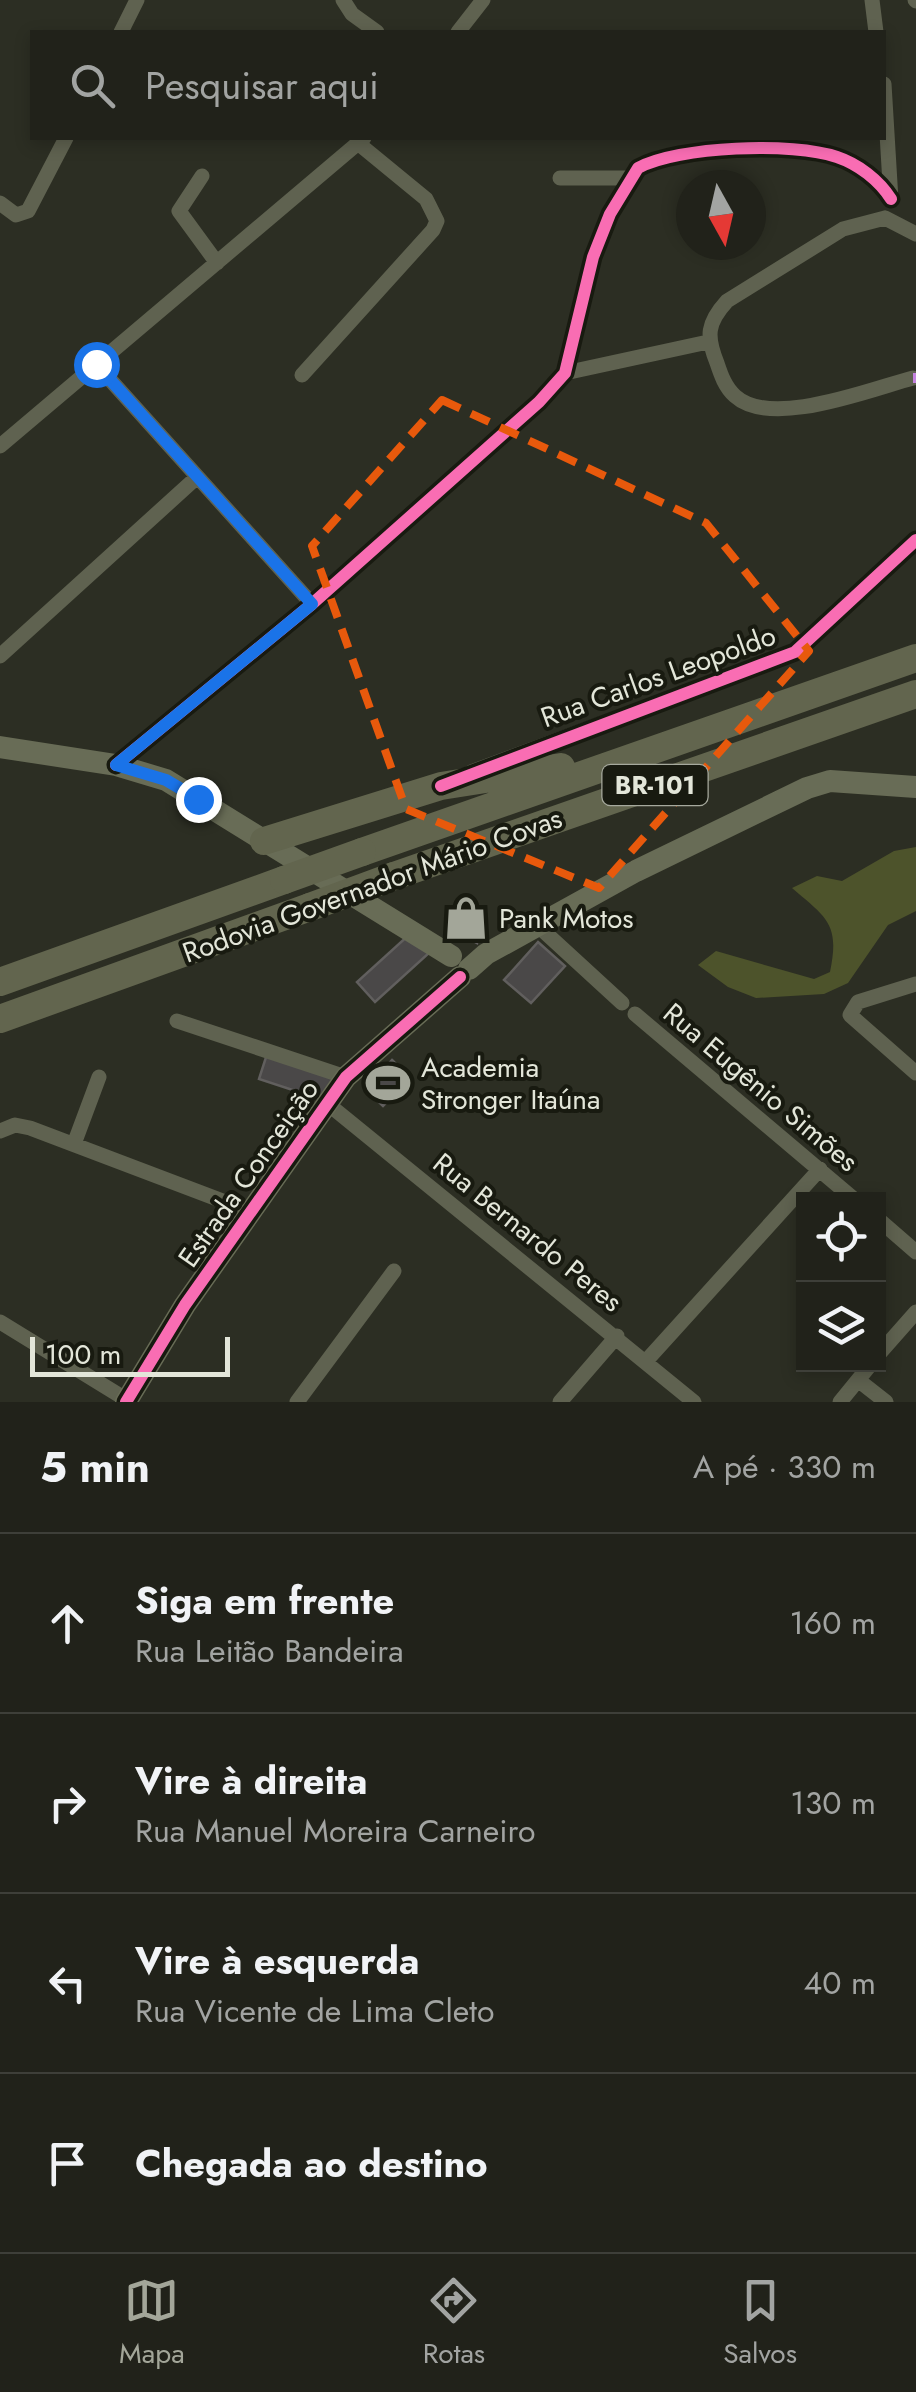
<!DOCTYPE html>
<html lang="pt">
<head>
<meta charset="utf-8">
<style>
	:root { --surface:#21221a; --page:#292a23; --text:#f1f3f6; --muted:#a2a4a2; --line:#3e3f39; --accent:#a3a699 }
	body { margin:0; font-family:Jost,sans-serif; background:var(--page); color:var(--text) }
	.controls { position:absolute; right:30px; bottom:30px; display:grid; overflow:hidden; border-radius:0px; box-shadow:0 5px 15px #0003 }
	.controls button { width:90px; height:90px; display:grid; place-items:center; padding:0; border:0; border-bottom:2px solid var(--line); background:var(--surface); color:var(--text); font:50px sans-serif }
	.compass { position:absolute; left:676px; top:170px; width:90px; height:90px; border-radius:50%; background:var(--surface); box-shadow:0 5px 15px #0003; rotate:172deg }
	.scale { position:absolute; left:30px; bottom:25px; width:200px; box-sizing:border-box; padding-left:10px; border:5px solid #e3e6d9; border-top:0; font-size:28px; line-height:35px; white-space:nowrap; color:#e3e6d9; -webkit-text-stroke:8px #181a10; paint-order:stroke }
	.stop { position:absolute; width:30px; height:30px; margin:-22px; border:8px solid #1a73e8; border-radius:50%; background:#fff }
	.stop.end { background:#1a73e8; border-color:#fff; box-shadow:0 2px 10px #0008 }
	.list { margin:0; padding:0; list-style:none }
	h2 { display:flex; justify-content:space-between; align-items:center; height:130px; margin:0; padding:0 40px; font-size:42px }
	h2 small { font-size:32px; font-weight:400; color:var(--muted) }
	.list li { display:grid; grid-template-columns:65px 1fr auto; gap:30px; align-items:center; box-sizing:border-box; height:180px; padding:0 40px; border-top:2px solid var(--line) }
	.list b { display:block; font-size:38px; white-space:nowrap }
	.list p { margin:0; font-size:32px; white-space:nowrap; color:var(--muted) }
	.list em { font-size:32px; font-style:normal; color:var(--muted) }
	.icon { flex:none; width:55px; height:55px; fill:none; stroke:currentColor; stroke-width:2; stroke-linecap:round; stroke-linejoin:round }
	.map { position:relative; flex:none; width:916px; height:1402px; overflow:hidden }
	.search { position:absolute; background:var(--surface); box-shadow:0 5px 15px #0003; left:30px; right:30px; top:30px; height:110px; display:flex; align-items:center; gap:25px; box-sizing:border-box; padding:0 35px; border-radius:0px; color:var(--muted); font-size:38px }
	.sheet { height:850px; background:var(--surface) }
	nav { display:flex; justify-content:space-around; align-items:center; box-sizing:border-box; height:140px; border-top:2px solid var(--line); background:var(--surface); font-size:28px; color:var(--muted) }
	nav a { display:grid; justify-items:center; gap:5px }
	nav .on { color:var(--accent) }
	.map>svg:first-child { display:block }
	.green { fill:#4d532b }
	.building { fill:#4a4848; stroke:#615f5e; stroke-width:2.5 }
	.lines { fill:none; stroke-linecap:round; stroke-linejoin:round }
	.street { stroke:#5f6250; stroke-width:15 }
	.secondary { stroke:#686c56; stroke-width:22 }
	.highway { stroke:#62654e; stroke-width:28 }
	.highway-bridge { stroke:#62654e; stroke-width:28 }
	.quiet { stroke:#c483df; stroke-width:10; stroke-dasharray:20 10; stroke-linecap:butt }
	.cycleway-casing { stroke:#181a10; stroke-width:19 }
	.cycleway { stroke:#f96db3; stroke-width:12 }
	.route { stroke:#1a73e8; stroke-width:12 }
	.marked { fill:none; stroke:#e8590c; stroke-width:8; stroke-dasharray:20 12; stroke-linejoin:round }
	.labels { text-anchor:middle; stroke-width:8; stroke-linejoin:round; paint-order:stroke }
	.shield { fill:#181a10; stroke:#a6a99d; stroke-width:2.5 }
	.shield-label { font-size:25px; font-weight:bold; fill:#e3e6d9 }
	.street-label { font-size:28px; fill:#e3e6d9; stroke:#181a10 }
	.poi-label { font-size:28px; fill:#e3e6d9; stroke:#181a10; text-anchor:start }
</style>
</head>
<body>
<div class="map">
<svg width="916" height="1402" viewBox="0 0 916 1402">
	<rect width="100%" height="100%" fill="#2c2e23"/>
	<path class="green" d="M 916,847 L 916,911 L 888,925 L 848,983 L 824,994 L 756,998 L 728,987 L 698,965 L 716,951 L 814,979 L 830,972 C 840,924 827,918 792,888 L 817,876 L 842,881 L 894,851 Z"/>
	<path class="building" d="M 458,905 L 482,910 L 477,943 L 447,927 Z
		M 411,933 L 429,953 L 375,1002 L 357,982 Z
		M 538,942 L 565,966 L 531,1003 L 504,980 Z
		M 267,1054 L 335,1077 L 320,1099 L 259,1079 Z
		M 392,1060 L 410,1078 L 383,1106 L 365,1089 Z"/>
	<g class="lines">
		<path class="street" d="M 343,0 L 352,14 L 377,32
			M 872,0 L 876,32
			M 915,0 L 916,1
			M 121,32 L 137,0
			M 458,32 L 483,0
			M 884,84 L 891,200
			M 202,176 L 179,211 L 217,263
			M 560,178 L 630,178
			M 0,203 L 16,215 L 28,211 L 66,138
			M 885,218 L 843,229 L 727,301 C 707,323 706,336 717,363 C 721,375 725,387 735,396 C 771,429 871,389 913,378
			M 885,218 L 916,234
			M 96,364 L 312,604
			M 565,373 L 708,342
			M 302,375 L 433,230 L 437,221 L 426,199 L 359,144
			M 0,446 L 364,138
			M 0,656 L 196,478
			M 116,765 L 312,604 L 539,402 L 565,373 L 593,257 L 610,214 L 638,168 C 678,146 793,142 837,157 C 858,164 879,180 891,199
			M 471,772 L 795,652 L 916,540
			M 537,925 L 622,1003
			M 916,984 L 858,1002 L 850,1015 L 916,1073
			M 635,1014 L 855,1200
			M 177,1021 L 346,1077
			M 328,1104 L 694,1402
			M 0,1131 L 15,1125 L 30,1128 L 249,1211
			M 74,1144 L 99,1077
			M 878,1219 L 916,1252
			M 0,1322 L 127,1400
			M 878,1355 L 916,1312
			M 647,1360 L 820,1169
			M 858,1380 L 886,1402
			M 297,1402 L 394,1271
			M 560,1402 L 617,1336
			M 840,1402 L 871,1364"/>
		<path class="secondary" d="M 0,747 L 116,765 L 166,780 L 451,956
			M 469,969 L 486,954 L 636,871 L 807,788 L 830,781 L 916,787
			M 126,1402 L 185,1305 L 346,1077 L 460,977"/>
		<path class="highway" d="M 264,841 L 441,786 L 561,767
			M 362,852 L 916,658
			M 394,876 L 916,694
			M 0,982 L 284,880
			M 0,1019 L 310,907"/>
		<path class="highway-bridge" d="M 284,880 L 362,852
			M 310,907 L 394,876"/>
		<path class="quiet" d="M 913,378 L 916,378"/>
		<g class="cycleway-casing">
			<path id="cycleway" d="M 116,765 L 312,604 L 539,402 L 565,373 L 593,257 L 610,214 L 638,168 C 678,146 793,142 837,157 C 858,164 879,180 891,199
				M 441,786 L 795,652 L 916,540
				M 126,1402 L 185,1305 L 346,1077 L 460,977"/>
		</g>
		<use href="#cycleway" class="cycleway"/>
	</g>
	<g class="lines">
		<path class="route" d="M 96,364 L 312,604 L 116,765 L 166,780 L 198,799"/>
	</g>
	<path class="marked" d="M 442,400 L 706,523 L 809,651 L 599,888 L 406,809 L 312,546 Z"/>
	<defs>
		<g id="shop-bare" transform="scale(3.45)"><path d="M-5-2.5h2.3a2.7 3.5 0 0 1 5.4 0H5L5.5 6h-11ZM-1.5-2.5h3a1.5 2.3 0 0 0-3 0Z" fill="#a3a699" stroke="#181a10" stroke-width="2.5" paint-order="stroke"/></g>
		<g id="stadium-bare" transform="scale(3.45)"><path d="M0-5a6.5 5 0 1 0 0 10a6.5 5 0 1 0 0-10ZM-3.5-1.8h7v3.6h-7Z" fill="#a3a699" stroke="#181a10" stroke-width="2.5" paint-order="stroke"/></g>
	</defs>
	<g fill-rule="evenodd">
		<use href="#shop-bare" x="466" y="918"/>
		<use href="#stadium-bare" x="388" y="1083"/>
	</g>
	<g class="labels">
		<rect class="shield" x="602.5" y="765" width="105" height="40" rx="8"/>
		<g class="shield-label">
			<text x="655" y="794">BR-101</text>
		</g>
		<g class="street-label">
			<text transform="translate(658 676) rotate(-20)" y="10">Rua Carlos Leopoldo</text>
			<text transform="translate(372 885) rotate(-20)" y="10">Rodovia Governador Mário Covas</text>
			<text transform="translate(761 1087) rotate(40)" y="10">Rua Eugênio Simões</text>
			<text transform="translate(248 1173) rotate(-55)" y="10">Estrada Conceição</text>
			<text transform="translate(528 1232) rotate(39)" y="10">Rua Bernardo Peres</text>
		</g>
		<g class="poi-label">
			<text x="499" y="928">Pank Motos</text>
			<text x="421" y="1077">Academia<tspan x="421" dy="32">Stronger Itaúna</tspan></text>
		</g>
	</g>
</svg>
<div class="controls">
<button><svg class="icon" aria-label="locate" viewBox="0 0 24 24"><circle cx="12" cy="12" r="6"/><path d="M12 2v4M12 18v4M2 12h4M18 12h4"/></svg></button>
<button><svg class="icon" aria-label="layers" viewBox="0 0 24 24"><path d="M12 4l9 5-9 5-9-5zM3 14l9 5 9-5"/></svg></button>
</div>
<svg class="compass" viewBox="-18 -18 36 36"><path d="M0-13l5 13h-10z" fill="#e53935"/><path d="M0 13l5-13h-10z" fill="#a2a4a2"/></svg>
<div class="scale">100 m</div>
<div class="stop" style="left:96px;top:364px"></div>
<div class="stop end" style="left:198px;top:799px"></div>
<div class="search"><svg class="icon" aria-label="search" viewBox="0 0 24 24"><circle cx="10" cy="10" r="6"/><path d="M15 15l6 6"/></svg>Pesquisar aqui</div>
</div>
<section class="sheet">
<h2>5 min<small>A pé · 330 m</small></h2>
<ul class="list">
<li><svg class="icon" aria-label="ahead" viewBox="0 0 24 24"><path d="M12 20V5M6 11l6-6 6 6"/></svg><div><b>Siga em frente</b><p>Rua Leitão Bandeira</p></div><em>160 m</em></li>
<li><svg class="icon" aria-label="right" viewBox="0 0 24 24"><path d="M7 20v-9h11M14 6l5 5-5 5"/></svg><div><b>Vire à direita</b><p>Rua Manuel Moreira Carneiro</p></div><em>130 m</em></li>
<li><svg class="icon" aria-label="left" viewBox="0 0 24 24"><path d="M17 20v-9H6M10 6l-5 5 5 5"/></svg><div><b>Vire à esquerda</b><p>Rua Vicente de Lima Cleto</p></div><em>40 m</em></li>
<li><svg class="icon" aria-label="arrive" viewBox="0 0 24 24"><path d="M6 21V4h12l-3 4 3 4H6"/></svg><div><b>Chegada ao destino</b></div></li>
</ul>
</section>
<nav>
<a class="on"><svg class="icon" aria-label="map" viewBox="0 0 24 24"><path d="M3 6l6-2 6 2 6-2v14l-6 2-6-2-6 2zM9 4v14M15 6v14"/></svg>Mapa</a>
<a><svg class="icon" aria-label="directions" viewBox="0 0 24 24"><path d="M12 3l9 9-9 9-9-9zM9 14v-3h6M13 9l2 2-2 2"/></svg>Rotas</a>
<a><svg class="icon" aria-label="saved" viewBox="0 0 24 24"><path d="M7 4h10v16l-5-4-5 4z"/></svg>Salvos</a>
</nav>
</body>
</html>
